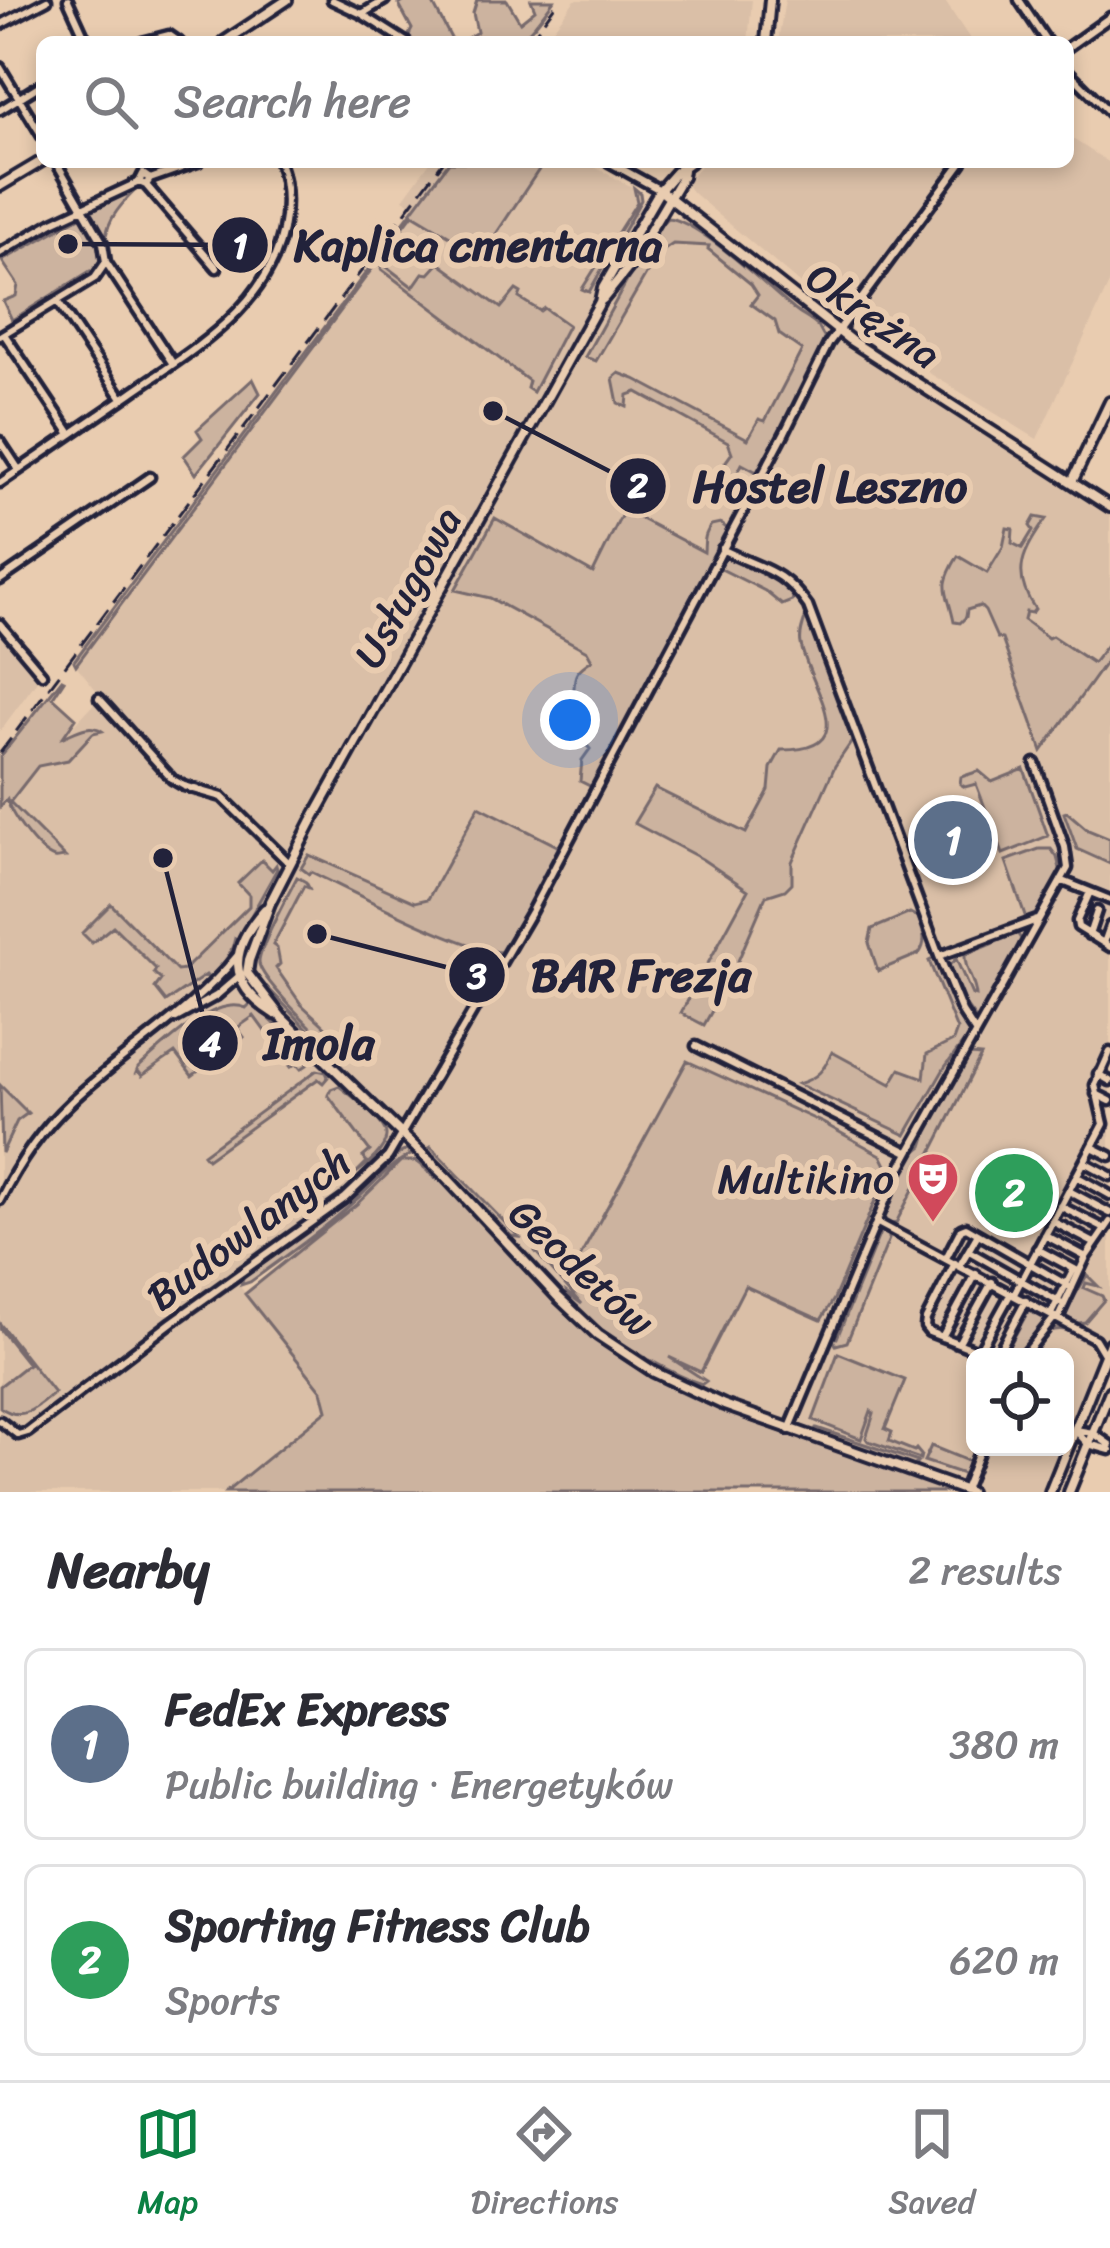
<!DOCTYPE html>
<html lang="en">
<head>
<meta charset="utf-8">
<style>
	:root { --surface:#fff; --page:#f7f7f7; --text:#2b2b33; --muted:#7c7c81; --line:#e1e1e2; --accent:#0b8043 }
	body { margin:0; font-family:Sriracha,sans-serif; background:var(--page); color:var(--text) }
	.controls { position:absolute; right:36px; bottom:36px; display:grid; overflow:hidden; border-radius:18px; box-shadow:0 6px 18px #0003 }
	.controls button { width:108px; height:108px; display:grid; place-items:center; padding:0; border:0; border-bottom:3px solid var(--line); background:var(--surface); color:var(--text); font:60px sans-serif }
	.you { position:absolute; left:570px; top:720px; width:42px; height:42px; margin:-30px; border:9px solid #fff; border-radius:50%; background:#1a73e8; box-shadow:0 0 0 18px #1a73e833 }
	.badge { display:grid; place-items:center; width:78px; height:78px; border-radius:50%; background:var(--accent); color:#fff; font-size:39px; font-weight:700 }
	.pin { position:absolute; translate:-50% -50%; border:6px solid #fff; box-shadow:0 3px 12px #0006 }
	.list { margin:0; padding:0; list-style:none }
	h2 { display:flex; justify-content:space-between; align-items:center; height:156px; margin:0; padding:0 48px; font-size:51px }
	h2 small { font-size:39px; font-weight:400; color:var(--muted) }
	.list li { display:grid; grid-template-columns:78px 1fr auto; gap:36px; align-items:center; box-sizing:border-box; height:192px; margin:0 24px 24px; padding:0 24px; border:3px solid var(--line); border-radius:18px }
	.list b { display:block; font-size:45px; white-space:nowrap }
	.list p { margin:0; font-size:39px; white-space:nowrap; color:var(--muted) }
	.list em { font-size:39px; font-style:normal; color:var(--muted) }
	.icon { flex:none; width:66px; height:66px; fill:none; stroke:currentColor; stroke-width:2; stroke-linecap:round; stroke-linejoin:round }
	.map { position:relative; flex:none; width:1110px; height:1492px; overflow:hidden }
	.search { position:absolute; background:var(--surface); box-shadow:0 6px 18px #0003; left:36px; right:36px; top:36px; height:132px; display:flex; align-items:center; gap:30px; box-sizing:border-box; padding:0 42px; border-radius:18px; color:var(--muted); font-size:45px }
	.sheet { height:588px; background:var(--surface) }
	nav { display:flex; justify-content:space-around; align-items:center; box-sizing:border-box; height:168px; border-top:3px solid var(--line); background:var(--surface); font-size:33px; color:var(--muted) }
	nav a { display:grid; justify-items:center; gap:6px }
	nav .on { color:var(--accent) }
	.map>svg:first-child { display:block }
	.built { fill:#dabfa7; fill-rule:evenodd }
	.green { fill:#ccb39f; stroke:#776a6d; stroke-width:3 }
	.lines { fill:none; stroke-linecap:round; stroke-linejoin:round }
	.minor-casing { stroke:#22223b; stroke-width:15 }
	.tertiary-casing { stroke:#22223b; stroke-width:16 }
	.secondary-casing { stroke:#22223b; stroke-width:16 }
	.minor { stroke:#e9ccb0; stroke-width:6 }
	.tertiary { stroke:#e9ccb0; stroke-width:8 }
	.secondary { stroke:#e9ccb0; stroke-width:8 }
	.rail { stroke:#22223b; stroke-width:3; stroke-dasharray:18 9; stroke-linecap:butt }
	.labels { text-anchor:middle; stroke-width:12; stroke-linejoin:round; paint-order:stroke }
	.street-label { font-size:42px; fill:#22223b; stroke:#e9ccb0 }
	.poi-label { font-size:42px; fill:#22223b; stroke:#e9ccb0; text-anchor:end }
	.leader { fill:none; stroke:#22223b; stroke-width:4.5 }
	.callout-dot { fill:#22223b; stroke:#e9ccb0; stroke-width:4.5 }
	.mark-label { font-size:36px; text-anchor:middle; font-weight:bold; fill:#fff }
	.callout-label { font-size:45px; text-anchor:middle; font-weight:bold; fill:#22223b; stroke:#e9ccb0; stroke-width:12; stroke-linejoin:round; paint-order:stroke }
</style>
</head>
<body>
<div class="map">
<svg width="1110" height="1492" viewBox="0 0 1110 1492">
	<rect width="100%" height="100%" fill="#e9ccb0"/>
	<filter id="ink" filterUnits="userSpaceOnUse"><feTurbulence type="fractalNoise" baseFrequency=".00833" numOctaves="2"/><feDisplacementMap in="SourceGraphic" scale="24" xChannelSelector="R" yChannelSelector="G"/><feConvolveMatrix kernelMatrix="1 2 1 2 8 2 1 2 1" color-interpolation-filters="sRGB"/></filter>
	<g filter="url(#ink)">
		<path class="built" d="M 575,0 L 752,0 L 748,42 L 543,42 Z
			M 785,0 L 944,0 L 972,42 L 778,42 Z
			M 1068,136 L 1110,163 L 1110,282 L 1037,439 L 844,321 L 692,192 L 686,183 L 703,162 L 1068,162 Z
			M 430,162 L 449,162 L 415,206 L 403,199 Z
			M 470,162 L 585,162 L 634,188 L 636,205 L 662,220 L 679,218 L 682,215 L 847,342 L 1110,515 L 1110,1343 L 1050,1492 L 969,1492 L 768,1422 L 654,1372 L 598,1335 L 402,1135 L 361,1185 L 231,1275 L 322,1391 L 327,1410 L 320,1416 L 226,1492 L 0,1492 L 0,768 L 41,716 L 63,737 L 101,696 L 76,665 L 414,214 ZM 975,1357 L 1065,1357 L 1065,1447 L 975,1447 Z
			M 0,624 L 42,674 L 0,731 Z"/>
		<path class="green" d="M 406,0 L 431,0 L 453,42 L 412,42 L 407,39 L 412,29 L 399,5 Z
			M 477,0 L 507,0 L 520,22 L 535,10 L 531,0 L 554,0 C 517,50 522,42 461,42 L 477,32 L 473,13 Z
			M 449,162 L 544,162 L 482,255 L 413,214 L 76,665 L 74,661 L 124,594 Z
			M 139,182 L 141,185 C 116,208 100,227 106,262 L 95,278 L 90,271 L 12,320 L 3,301 L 16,296 L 18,285 L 2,261 L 82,216 L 101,247 L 102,243 L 82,208 Z
			M 634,188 L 640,193 L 641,200 L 589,292 L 582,289 L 637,202 Z
			M 667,218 C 698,219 771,291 796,311 C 802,316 814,321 819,328 C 822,334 824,339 829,343 L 765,468 L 757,472 L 742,464 L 728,492 L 720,484 L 719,471 L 732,453 L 728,442 L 637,392 L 628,395 L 627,407 L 618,403 L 613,378 L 619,373 L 635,379 L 748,439 L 759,419 L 765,421 L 802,350 L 779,334 L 775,321 L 751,304 L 758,295 L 751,284 L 708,249 L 709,246 L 673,244 L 658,254 L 596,361 L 585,357 L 654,232 Z
			M 439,263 L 501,308 L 516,290 L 521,293 L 519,298 L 540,311 L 544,308 L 568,325 L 533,392 L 527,388 L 529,381 L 381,269 L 383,264 L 413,287 L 423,273 L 429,274 Z
			M 253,379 L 260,393 L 196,474 L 184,456 L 202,438 L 197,430 Z
			M 624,510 L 704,552 C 705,539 703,538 711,525 L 720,523 L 728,529 L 729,536 L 723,549 L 759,564 L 795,589 L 792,601 L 782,605 L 765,591 L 715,566 L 596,789 L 580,781 L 582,760 L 590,749 C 584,741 575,739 571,729 C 565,717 569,712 572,701 C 578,679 567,676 592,660 L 587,651 L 490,598 L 455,590 L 495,518 L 593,573 Z
			M 1035,517 L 1046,519 C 1024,551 1010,572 1035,609 L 1032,613 L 1026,612 L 1024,620 L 1048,638 L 1052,636 L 1093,663 L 1110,641 L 1110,656 L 1042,751 L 1002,639 L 997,638 L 985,611 L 980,606 L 967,610 L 966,617 L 960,623 L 954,622 C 947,588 938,589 958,556 L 987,573 L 1003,547 L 1007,528 L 1013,529 L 1012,543 L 1022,548 L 1033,530 L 1030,526 Z
			M 810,614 L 857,734 L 835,766 L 792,862 L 792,883 L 785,890 L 766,896 L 731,977 L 704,1025 L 681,1013 L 748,890 L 702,859 L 634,823 L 655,788 L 746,833 L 769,790 L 771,768 L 781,750 C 867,751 808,686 801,644 C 799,635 803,625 806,616 Z
			M 62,679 L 64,680 L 53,697 L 76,718 L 63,737 C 74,733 89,722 102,731 L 93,733 L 68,760 L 38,766 L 10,802 L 65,857 C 61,857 58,859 54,858 C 37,852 10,814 7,799 L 0,807 L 0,757 Z
			M 1024,769 L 1048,836 L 1003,854 L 976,784 L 965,787 L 960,784 L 961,777 L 979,771 L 992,782 Z
			M 479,806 L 563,849 L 506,952 C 474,956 347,889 311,872 L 309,874 L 301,868 L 309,855 L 415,902 L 428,899 Z
			M 1067,812 L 1088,830 L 1110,839 L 1110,864 L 1077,849 L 1064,813 Z
			M 1039,849 L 1051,849 L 1057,857 L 1063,880 L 1038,920 L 1028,924 L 1006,861 Z
			M 262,860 L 272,870 L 276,865 L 277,869 L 238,939 L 235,938 C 232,953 223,966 210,980 L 206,975 L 166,1002 L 155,988 L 161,980 L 154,973 L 156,969 L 113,926 L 92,943 L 82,933 L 111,904 L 177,971 L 184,970 L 249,906 L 249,895 L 238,883 Z
			M 297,877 L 306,882 L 309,888 L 304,886 L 273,945 L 277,948 L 280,964 L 276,968 L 301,1004 L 348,1048 L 353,1048 L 352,1055 L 346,1061 C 330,1045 261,982 259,963 C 258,949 289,893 297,877 Z
			M 910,913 L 918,917 C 923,931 928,941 919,954 L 878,971 L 869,943 L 872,929 Z
			M 1017,933 L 1021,939 L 994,994 L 977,1021 L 963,1002 L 947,967 L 956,959 L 972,995 L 976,996 C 975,980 964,970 965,955 Z
			M 935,958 L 970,1034 L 945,1067 L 906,1135 L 798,1084 C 818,1078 824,1070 832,1052 L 891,1084 L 900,1069 L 924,1078 L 927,1054 L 953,1041 L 957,1030 L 929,961 Z
			M 267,987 L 341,1063 L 336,1064 L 264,990 Z
			M 252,1002 L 309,1057 L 307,1065 L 301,1069 L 296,1063 L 291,1067 L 254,1016 L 237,1028 L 244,1037 L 192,1076 L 175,1053 L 142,1076 L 139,1072 L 136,1073 L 138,1068 C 161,1048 215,994 246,1008 Z
			M 964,1051 L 970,1055 L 981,1056 L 896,1223 L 885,1226 L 880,1217 L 885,1218 L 909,1157 L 923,1146 L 929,1127 L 926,1120 Z
			M 687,1061 L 823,1123 L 881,1155 L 888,1169 L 834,1299 L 821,1320 L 745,1286 L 701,1372 L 669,1357 L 706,1381 L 702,1384 C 670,1375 580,1324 567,1293 L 582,1304 L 535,1251 L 539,1245 L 568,1279 Z
			M 317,1070 L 326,1072 L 328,1077 L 323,1083 L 318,1079 L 207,1159 L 203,1154 Z
			M 0,1085 L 28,1113 L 17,1121 L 2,1153 Z
			M 339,1086 C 350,1094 386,1122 386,1135 C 387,1149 366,1166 356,1173 L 367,1162 L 363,1157 L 370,1151 L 328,1095 L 331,1089 Z
			M 431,1147 L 519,1237 L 511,1236 L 428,1149 Z
			M 407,1150 L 413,1154 C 390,1163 375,1183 356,1200 C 323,1230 286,1256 250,1282 L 241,1285 L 244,1276 C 280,1251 318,1227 352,1199 C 369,1186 388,1156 407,1150 Z
			M 418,1158 L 429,1169 L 427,1171 L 436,1179 L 438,1177 C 499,1237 550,1310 621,1358 C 721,1426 843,1444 953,1492 L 226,1492 L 327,1410 L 322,1391 L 245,1294 L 357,1204 L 401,1161 L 415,1161 L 426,1169 Z
			M 880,1228 L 889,1234 L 889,1239 L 847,1342 L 836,1345 L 831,1336 L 837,1338 L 879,1235 L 874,1232 Z
			M 1087,1275 L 1098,1286 L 1086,1283 L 1084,1288 L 1102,1296 L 1104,1300 L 1085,1322 L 1073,1324 L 1066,1317 L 1067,1309 Z
			M 1032,1304 L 1055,1317 L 1050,1326 L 1062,1325 L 1076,1332 C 1046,1324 1045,1335 1028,1357 L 996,1357 L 1000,1350 L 1006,1352 Z
			M 0,1324 L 54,1393 C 36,1408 22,1423 0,1407 L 0,1386 L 28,1364 L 0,1329 Z
			M 838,1353 L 905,1380 L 885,1429 L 892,1432 L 889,1441 L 914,1451 L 916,1449 L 921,1455 L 920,1459 L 868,1441 L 866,1438 L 874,1413 L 871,1411 L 861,1439 L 813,1420 Z
			M 816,1428 L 817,1428 L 918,1462 L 914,1466 L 907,1466 L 814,1433 Z
			M 931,1446 L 968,1461 L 966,1475 L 924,1461 Z"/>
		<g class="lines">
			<g class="minor-casing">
				<path id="minor" d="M 68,0 L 87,42
					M 332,0 L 362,14 L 406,42
					M 1019,0 L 1047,42
					M 362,14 L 385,0
					M 0,25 L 47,0
					M 142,42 L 169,35 L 179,42
					M 1068,47 L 1110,17
					M 0,67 L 42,136
					M 1068,71 L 1110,113
					M 0,110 L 42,84
					M 609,162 L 660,190
					M 59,167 L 103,243 L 106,262 L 173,364
					M 143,174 L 150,179 L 146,185 L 139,182 Z
					M 150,179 L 198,162
					M 146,185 L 217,268
					M 0,253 L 53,222 L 139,182
					M 57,301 L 122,398
					M 4,334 L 71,434
					M 0,336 L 95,278 L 106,262
					M 0,441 L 19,470
					M 0,483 C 44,453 88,423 131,393 C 196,348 276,302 285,217 C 287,198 286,180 279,162
					M 722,549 C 759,569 781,567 808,606 L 939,956 L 962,1012 L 975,1032
					M 0,580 L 150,477
					M 0,624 L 42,674
					M 99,698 L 172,779 L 184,786 L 222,797 L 290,864
					M 1063,881 L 1110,900
					M 1090,892 L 1077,921 L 1078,927 L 1110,947
					M 1089,935 L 1097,911
					M 1104,943 L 1110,926
					M 939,956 L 1037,920
					M 176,1018 L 216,996 L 239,976
					M 696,1046 L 908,1152
					M 1098,1074 L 1110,1081
					M 1096,1094 L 1110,1101
					M 1092,1147 L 1110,1156
					M 1084,1162 L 1110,1176
					M 1076,1176 L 1110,1195
					M 1069,1191 L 1110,1213
					M 0,1200 C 18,1164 40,1131 70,1103 C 123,1052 190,1014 237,956
					M 1060,1206 L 1105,1229
					M 1052,1221 L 1094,1243
					M 876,1222 L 1095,1339 L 1104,1354
					M 1045,1235 L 1086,1257
					M 1037,1249 L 1076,1270
					M 969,1251 L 1064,1305
					M 946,1258 L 961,1229 L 966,1227 L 1072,1288
					M 955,1263 L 926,1319 L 925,1327 L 929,1332 L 994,1357
					M 960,1265 L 978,1234
					M 1014,1294 L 1104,1124 L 1095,1085 L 1110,1052
					M 1051,1314 L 1074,1269
					M 1058,1318 L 1086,1257 L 1110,1222
					M 942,1337 L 976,1274
					M 959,1342 L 992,1282
					M 979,1351 L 1011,1293
					M 996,1357 L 1026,1301
					M 1023,1357 L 1055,1317
					M 0,1421 L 18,1435 L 28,1432 L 172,1322 L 345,1198 L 388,1157 L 531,912 L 785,432 L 829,343 L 962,162
					M 789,1430 L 895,1178 L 1068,868 L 1065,847 L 1035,763
					M 1075,1430 L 1088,1444 L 1110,1450
					M 1076,1430 L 1093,1433 L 1110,1445
					M 964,1490 L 981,1447"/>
			</g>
			<g class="tertiary-casing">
				<path id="tertiary" d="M 224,42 L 287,0
					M 766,42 L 770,0
					M 690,162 L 676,172 L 660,190 L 603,288 L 600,302 L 311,823 L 270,903 L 249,960 L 247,973 L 281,1017 L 446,1177 L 558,1297 L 598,1335 L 654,1372 L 724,1405 L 969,1492
					M 0,186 L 42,161
					M 661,191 L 850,340 L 1110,507
					M 603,299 L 628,268 L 682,177 L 683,170
					M 1072,482 L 1110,402
					M 265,909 C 229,949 226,984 275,1014"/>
			</g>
			<g class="secondary-casing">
				<path id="secondary" d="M 1050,1492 L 1110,1343
					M 1069,1492 L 1110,1391"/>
			</g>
			<use href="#minor" class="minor"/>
			<use href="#tertiary" class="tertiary"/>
			<use href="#secondary" class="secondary"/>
			<path class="rail" d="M 528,42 L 559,0
				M 0,753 L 443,162"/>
		</g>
	</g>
	<defs>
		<g id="theatre-pin" transform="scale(2.7)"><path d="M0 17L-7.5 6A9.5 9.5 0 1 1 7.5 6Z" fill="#d1495b" stroke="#e9ccb0"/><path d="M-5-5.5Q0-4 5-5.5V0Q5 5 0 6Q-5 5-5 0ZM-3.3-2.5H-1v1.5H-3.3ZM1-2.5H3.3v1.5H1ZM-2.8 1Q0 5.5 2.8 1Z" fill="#fff"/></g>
	</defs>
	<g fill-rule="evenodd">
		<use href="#theatre-pin" x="933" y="1178"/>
	</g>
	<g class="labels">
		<g class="street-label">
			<text transform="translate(874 315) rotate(35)" y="15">Okrężna</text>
			<text transform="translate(407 587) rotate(-61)" y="15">Usługowa</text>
			<text transform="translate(248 1228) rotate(-37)" y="15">Budowlanych</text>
			<text transform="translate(582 1267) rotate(43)" y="15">Geodetów</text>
		</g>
		<g class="poi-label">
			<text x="894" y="1193">Multikino</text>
		</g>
	</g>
	<path class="leader" d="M68 244L240 245M493 411L638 486M317 934L477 975M163 858L210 1043"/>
	<g class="callout-dot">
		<circle cx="68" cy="244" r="12"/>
		<circle cx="493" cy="411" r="12"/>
		<circle cx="317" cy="934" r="12"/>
		<circle cx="163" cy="858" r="12"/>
		<circle cx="240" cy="245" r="30"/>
		<circle cx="638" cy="486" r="30"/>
		<circle cx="477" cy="975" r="30"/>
		<circle cx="210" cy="1043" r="30"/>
	</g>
	<g class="mark-label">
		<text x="240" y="258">1</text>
		<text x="638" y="498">2</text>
		<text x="477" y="988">3</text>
		<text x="210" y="1056">4</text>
	</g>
	<g class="callout-label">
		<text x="478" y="261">Kaplica cmentarna</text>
		<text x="830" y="502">Hostel Leszno</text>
		<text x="641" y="991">BAR Frezja</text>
		<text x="319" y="1059">Imola</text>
	</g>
</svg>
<div class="controls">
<button><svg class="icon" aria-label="locate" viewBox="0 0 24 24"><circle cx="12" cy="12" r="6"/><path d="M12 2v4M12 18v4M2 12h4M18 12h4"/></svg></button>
</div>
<div class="you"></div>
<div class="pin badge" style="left:953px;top:840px;background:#5c6f8a">1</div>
<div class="pin badge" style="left:1014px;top:1193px;background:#2e9e5b">2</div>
<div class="search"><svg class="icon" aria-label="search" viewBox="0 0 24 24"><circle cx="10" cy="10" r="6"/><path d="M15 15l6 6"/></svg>Search here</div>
</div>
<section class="sheet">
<h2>Nearby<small>2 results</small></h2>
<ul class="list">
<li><span class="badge" style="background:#5c6f8a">1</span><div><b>FedEx Express</b><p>Public building · Energetyków</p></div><em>380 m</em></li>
<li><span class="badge" style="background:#2e9e5b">2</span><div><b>Sporting Fitness Club</b><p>Sports</p></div><em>620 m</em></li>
</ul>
</section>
<nav>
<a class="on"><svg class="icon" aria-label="map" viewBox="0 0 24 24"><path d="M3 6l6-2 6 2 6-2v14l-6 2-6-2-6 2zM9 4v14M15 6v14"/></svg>Map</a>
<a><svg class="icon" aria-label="directions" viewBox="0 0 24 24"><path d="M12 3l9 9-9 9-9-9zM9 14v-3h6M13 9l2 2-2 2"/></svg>Directions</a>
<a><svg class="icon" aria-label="saved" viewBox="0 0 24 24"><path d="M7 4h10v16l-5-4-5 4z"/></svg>Saved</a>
</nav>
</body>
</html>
